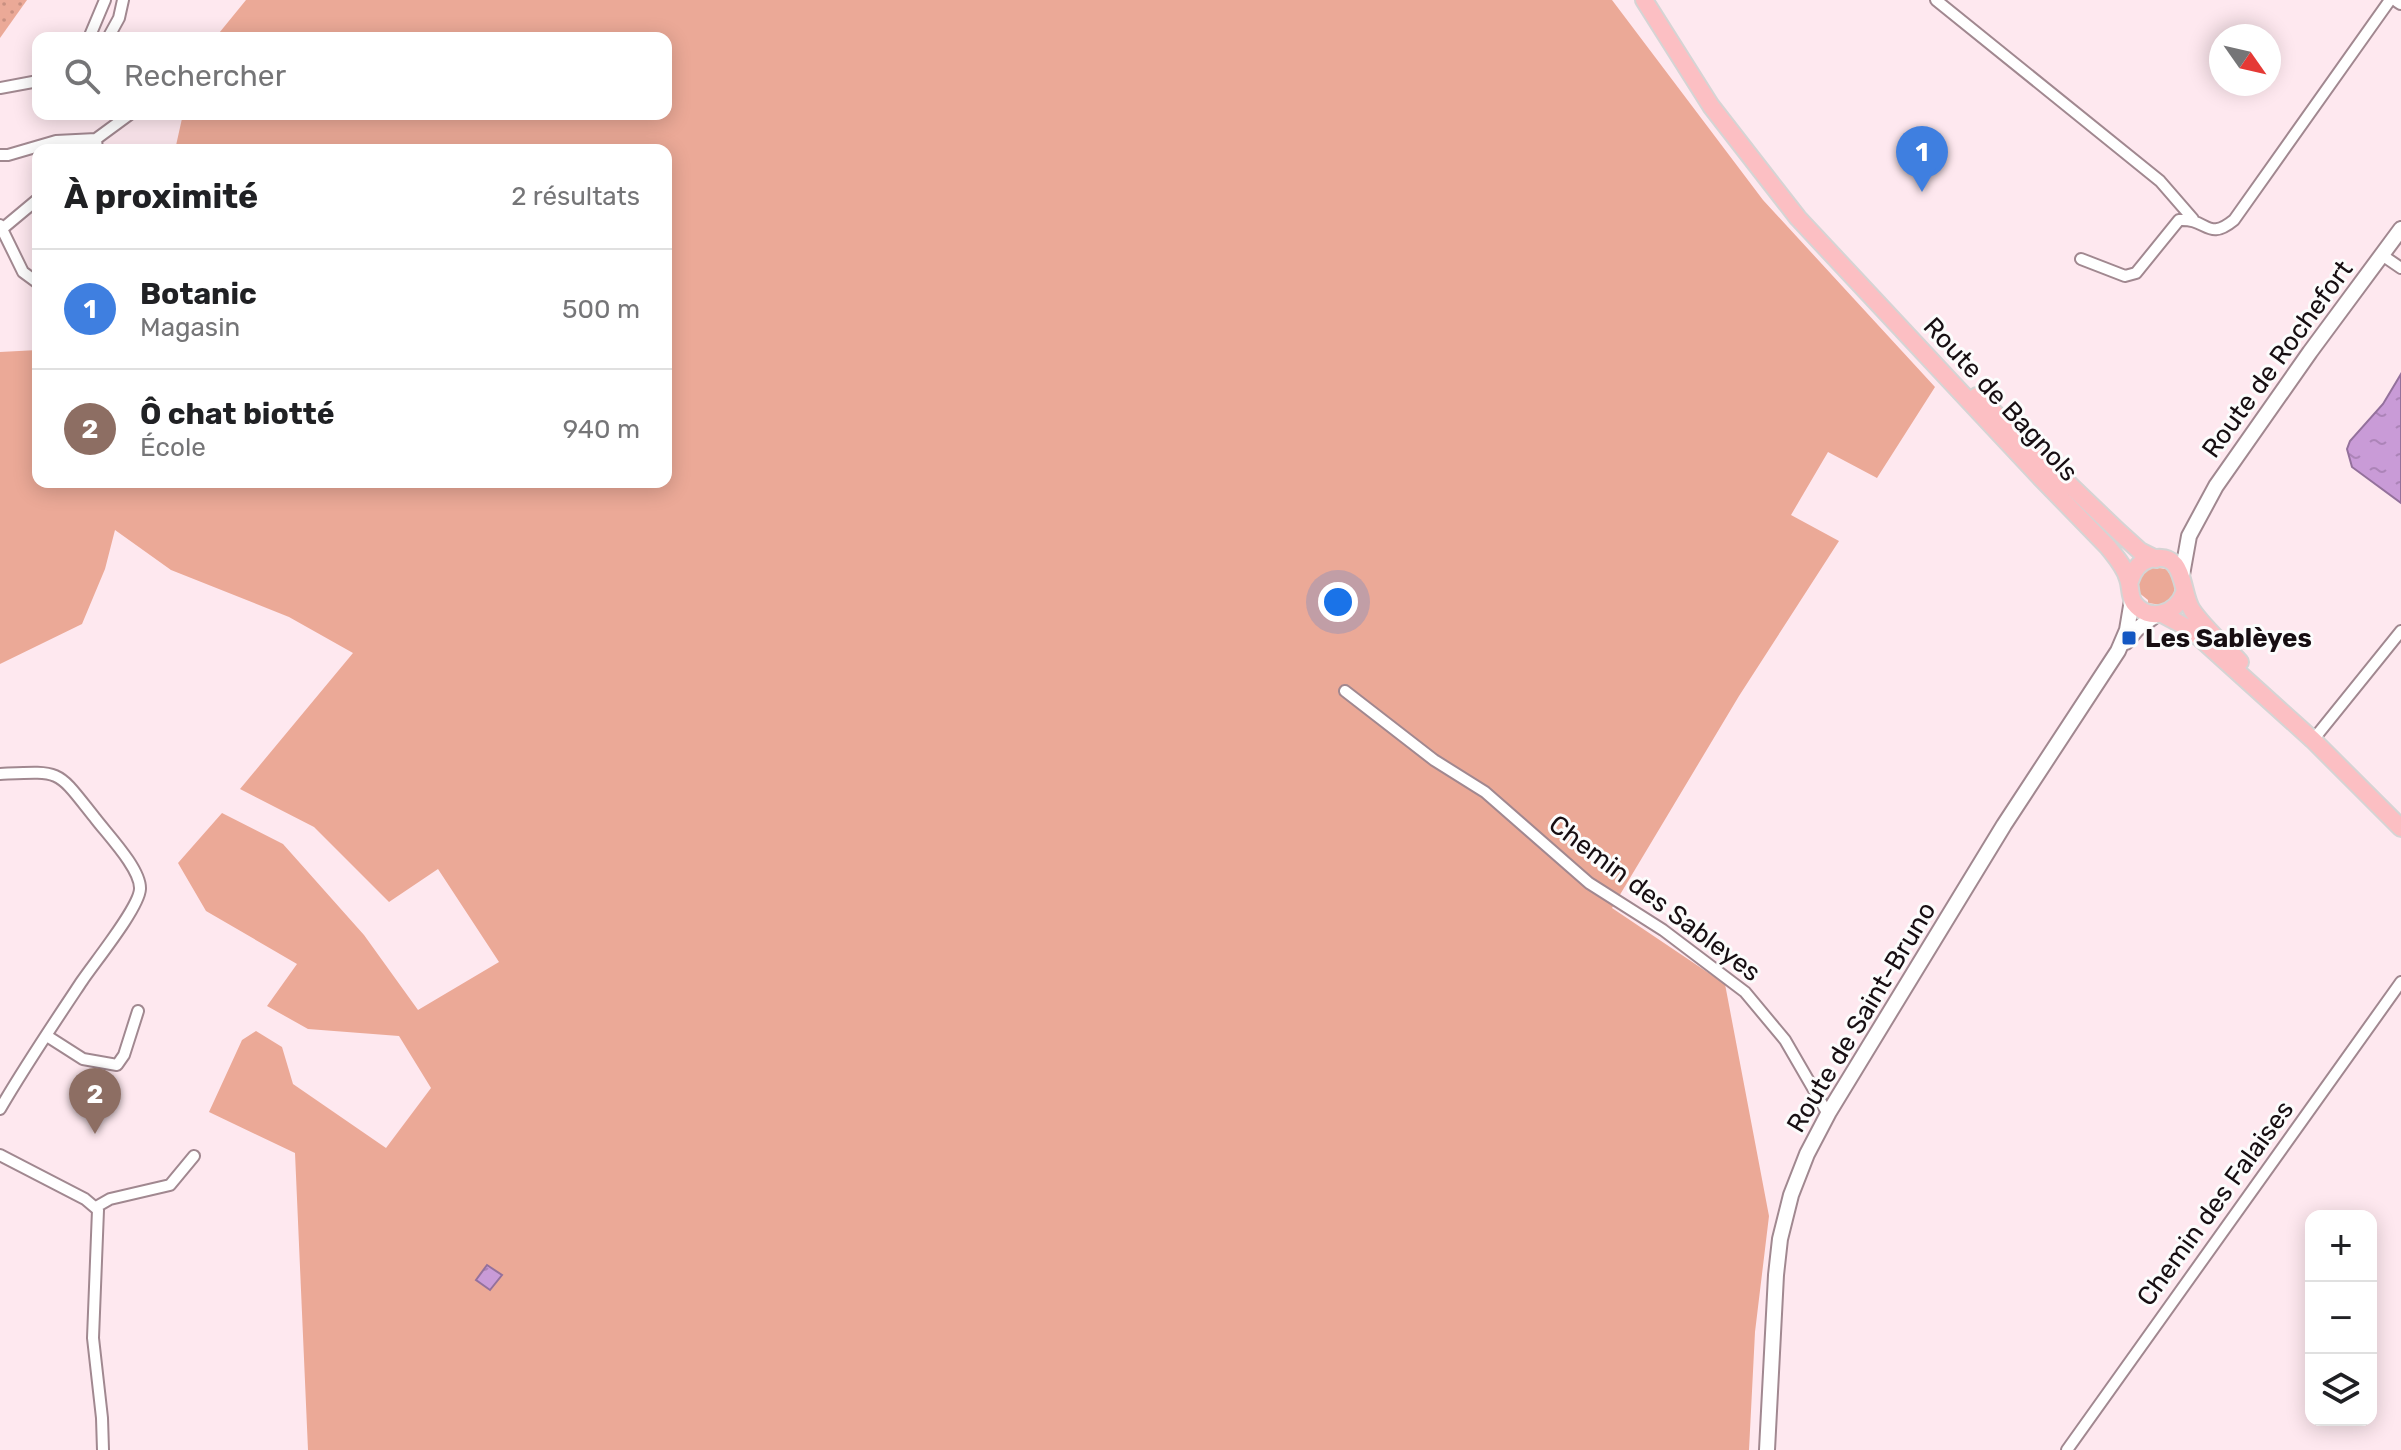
<!DOCTYPE html>
<html lang="fr">
<head>
<meta charset="utf-8">
<style>
	:root { --surface:#fff; --page:#f2f2f2; --text:#202124; --muted:#757577; --line:#e0e0e0; --accent:#1357c2 }
	body { margin:0; font-family:Rubik,sans-serif; background:var(--page); color:var(--text) }
	.controls { position:absolute; right:24px; bottom:24px; display:grid; overflow:hidden; border-radius:16px; box-shadow:0 4px 20px #0003 }
	.controls button { width:72px; height:72px; display:grid; place-items:center; padding:0; border:0; border-bottom:2px solid var(--line); background:var(--surface); color:var(--text); font:40px sans-serif }
	.compass { position:absolute; left:2209px; top:24px; width:72px; height:72px; border-radius:50%; background:var(--surface); box-shadow:0 4px 20px #0003; rotate:124deg }
	.you { position:absolute; left:1338px; top:602px; width:28px; height:28px; margin:-20px; border:6px solid #fff; border-radius:50%; background:#1a73e8; box-shadow:0 0 0 12px #1a73e833 }
	.badge { display:grid; place-items:center; width:52px; height:52px; border-radius:50%; background:var(--accent); color:#fff; font-size:26px; font-weight:700 }
	.pin { position:absolute; translate:-50% -66px; filter:drop-shadow(0 2px 4px #0008) }
	.pin::after { content:''; position:absolute; top:42px; width:28px; height:24px; background:inherit; clip-path:polygon(0 0,100% 0,50% 100%) }
	.list { margin:0; padding:0; list-style:none }
	h2 { display:flex; justify-content:space-between; align-items:center; height:104px; margin:0; padding:0 32px; font-size:34px }
	h2 small { font-size:26px; font-weight:400; color:var(--muted) }
	.list li { display:grid; grid-template-columns:52px 1fr auto; gap:24px; align-items:center; box-sizing:border-box; height:120px; padding:0 32px; border-top:2px solid var(--line) }
	.list b { display:block; font-size:30px; white-space:nowrap }
	.list p { margin:0; font-size:26px; white-space:nowrap; color:var(--muted) }
	.list em { font-size:26px; font-style:normal; color:var(--muted) }
	.icon { flex:none; width:44px; height:44px; fill:none; stroke:currentColor; stroke-width:2; stroke-linecap:round; stroke-linejoin:round }
	.map { position:relative; flex:none; width:2401px; height:1450px; overflow:hidden }
	.search { position:absolute; background:var(--surface); box-shadow:0 4px 20px #0003; left:32px; top:32px; width:640px; height:88px; display:flex; align-items:center; gap:20px; box-sizing:border-box; padding:0 28px; border-radius:16px; color:var(--muted); font-size:30px }
	.panel { position:absolute; background:var(--surface); box-shadow:0 4px 20px #0003; left:32px; top:144px; width:640px; height:344px; border-radius:16px }
	.map>svg:first-child { display:block }
	.green { fill:#eba997 }
	.park { fill:url(#park-dots) }
	.water { fill:url(#water-ripples); stroke:#94719c; stroke-width:2 }
	.lines { fill:none; stroke-linecap:round; stroke-linejoin:round }
	.street-casing { stroke:#a18890; stroke-width:14 }
	.secondary-casing { stroke:#a18890; stroke-width:18 }
	.primary-casing { stroke:#d5d4d4; stroke-width:20 }
	.street { stroke:#fff; stroke-width:10 }
	.secondary { stroke:#fff; stroke-width:14 }
	.primary { stroke:#fcbfc3; stroke-width:16 }
	.poi-dot { fill:#1357c2; stroke:#fcfcfc; stroke-width:3 }
	.labels { text-anchor:middle; stroke-width:6; stroke-linejoin:round; paint-order:stroke }
	.street-label { font-size:26px; fill:#170e12; stroke:#fcfcfc }
	.poi-label { font-size:26px; font-weight:bold; fill:#170e12; stroke:#fcfcfc; text-anchor:start }
</style>
</head>
<body>
<div class="map">
<svg width="2401" height="1450" viewBox="0 0 2401 1450">
	<defs>
		<pattern id="park-dots" width="8" height="8" patternUnits="userSpaceOnUse" patternTransform="scale(2)"><rect width="8" height="8" fill="#eba997"/><path d="M2 2h.1M6 6h.1" fill="none" stroke="#c99081" stroke-width="1.8" stroke-linecap="round"/></pattern>
		<pattern id="water-ripples" width="26" height="14" patternUnits="userSpaceOnUse" patternTransform="scale(2)"><rect width="26" height="14" fill="#c99bd7"/><path d="M2 4q2-2 4 0t4 0M15 11q2-2 4 0t4 0" fill="none" stroke="#ac84b8"/></pattern>
	</defs>
	<rect width="100%" height="100%" fill="#fee8ef"/>
	<path class="green" d="M 246,0 L 1612,0 L 1763,200 L 1935,387 L 1877,478 L 1828,452 L 1791,515 L 1839,541 L 1739,696 L 1612,908 L 1725,984 L 1769,1216 L 1755,1332 L 1749,1450 L 308,1450 L 295,1153 L 209,1112 L 242,1040 L 256,1031 L 282,1047 L 293,1084 L 386,1148 L 431,1088 L 399,1036 L 308,1029 L 267,1006 L 297,964 L 206,911 L 178,863 L 222,813 L 283,844 L 364,935 L 418,1010 L 499,962 L 438,869 L 389,902 L 314,827 L 240,789 L 353,653 L 289,617 L 171,570 L 115,530 L 105,569 L 82,624 L 0,664 L 0,352 L 38,350 L 38,482 L 666,482 L 666,150 L 175,150 L 183,114 L 666,114 L 666,38 L 215,38 Z
		M 2151,567 L 2166,569 L 2175,581 L 2174,595 L 2162,605 L 2148,603 L 2148,600 L 2138,592 L 2140,577 Z"/>
	<path class="park" d="M 0,0 L 27,0 L 0,38 Z"/>
	<path class="water" d="M 2401,374 L 2401,503 L 2352,467 L 2347,449 L 2350,441 L 2383,404 Z
		M 487,1265 L 502,1275 L 490,1290 L 476,1280 Z"/>
	<g class="lines">
		<g class="street-casing">
			<path id="street" d="M 1936,0 L 2160,181 L 2193,219
				M 89,38 L 105,0
				M 108,38 L 119,18 L 123,0
				M 0,88 L 38,81
				M 97,150 L 96,139 L 130,114
				M 0,155 L 8,155 L 56,141 L 96,139
				M 0,225 L 23,272 L 38,283
				M 2,229 L 38,199
				M 2382,255 L 2401,268
				M 2081,259 L 2125,276 L 2136,273 L 2179,220 C 2208,218 2207,242 2234,220 L 2390,0
				M 1345,691 L 1434,760 L 1485,792 L 1589,883 L 1663,930 L 1745,992 L 1785,1040 L 1825,1109 L 1829,1112
				M 2313,740 L 2401,631
				M 0,774 C 63,771 56,769 95,818 C 107,834 141,869 140,889 C 139,908 94,963 82,981 C 54,1023 25,1066 0,1109
				M 47,1036 L 83,1059 L 117,1065 L 124,1055 L 138,1011
				M 0,1155 L 85,1199 L 98,1210 L 93,1338 L 102,1418 L 103,1450
				M 96,1207 L 110,1199 L 170,1185 L 194,1156
				M 2067,1450 L 2401,982"/>
		</g>
		<g class="secondary-casing">
			<path id="secondary" d="M 2398,0 L 2401,2
				M 2182,575 L 2189,536 L 2216,486 L 2310,352 L 2401,229
				M 2126,642 L 2137,629 L 2157,614
				M 1767,1450 L 1776,1275 L 1780,1239 L 1791,1195 L 1807,1154 L 1829,1112 L 2004,825 L 2118,651 L 2127,630 L 2132,600"/>
		</g>
		<g class="primary-casing">
			<path id="primary" d="M 1644,0 L 1711,106 L 1798,218 L 2039,476 L 2108,547 C 2115,556 2125,567 2128,579 C 2131,587 2129,595 2134,603 C 2149,623 2176,614 2184,593
				M 1977,396 L 2119,532 L 2140,551 L 2156,559
				M 2130,581 C 2133,571 2139,562 2150,559 C 2187,550 2180,592 2192,610 C 2205,629 2224,645 2240,662
				M 2162,614 L 2190,629 L 2313,740 L 2401,828"/>
		</g>
		<use href="#street" class="street"/>
		<use href="#secondary" class="secondary"/>
		<use href="#primary" class="primary"/>
	</g>
	<rect class="poi-dot" x="2121" y="630" width="16" height="16" rx="4"/>
	<g class="labels">
		<g class="street-label">
			<text transform="translate(2277 359) rotate(-54)" y="9">Route de Rochefort</text>
			<text transform="translate(2001 399) rotate(47)" y="9">Route de Bagnols</text>
			<text transform="translate(1655 898) rotate(37)" y="9">Chemin des Sableyes</text>
			<text transform="translate(1861 1017) rotate(-59)" y="9">Route de Saint-Bruno</text>
			<text transform="translate(2215 1203) rotate(-54)" y="9">Chemin des Falaises</text>
		</g>
		<g class="poi-label">
			<text x="2145" y="647">Les Sablèyes</text>
		</g>
	</g>
</svg>
<div class="controls">
<button>+</button>
<button>−</button>
<button><svg class="icon" aria-label="layers" viewBox="0 0 24 24"><path d="M12 4l9 5-9 5-9-5zM3 14l9 5 9-5"/></svg></button>
</div>
<svg class="compass" viewBox="-18 -18 36 36"><path d="M0-13l5 13h-10z" fill="#e53935"/><path d="M0 13l5-13h-10z" fill="#757577"/></svg>
<div class="you"></div>
<div class="pin badge" style="left:1922px;top:192px;background:#3f7fe0">1</div>
<div class="pin badge" style="left:95px;top:1134px;background:#8d6e63">2</div>
<div class="search"><svg class="icon" aria-label="search" viewBox="0 0 24 24"><circle cx="10" cy="10" r="6"/><path d="M15 15l6 6"/></svg>Rechercher</div>
<section class="panel">
<h2>À proximité<small>2 résultats</small></h2>
<ul class="list">
<li><span class="badge" style="background:#3f7fe0">1</span><div><b>Botanic</b><p>Magasin</p></div><em>500 m</em></li>
<li><span class="badge" style="background:#8d6e63">2</span><div><b>Ô chat biotté</b><p>École</p></div><em>940 m</em></li>
</ul>
</section>
</div>
</body>
</html>
